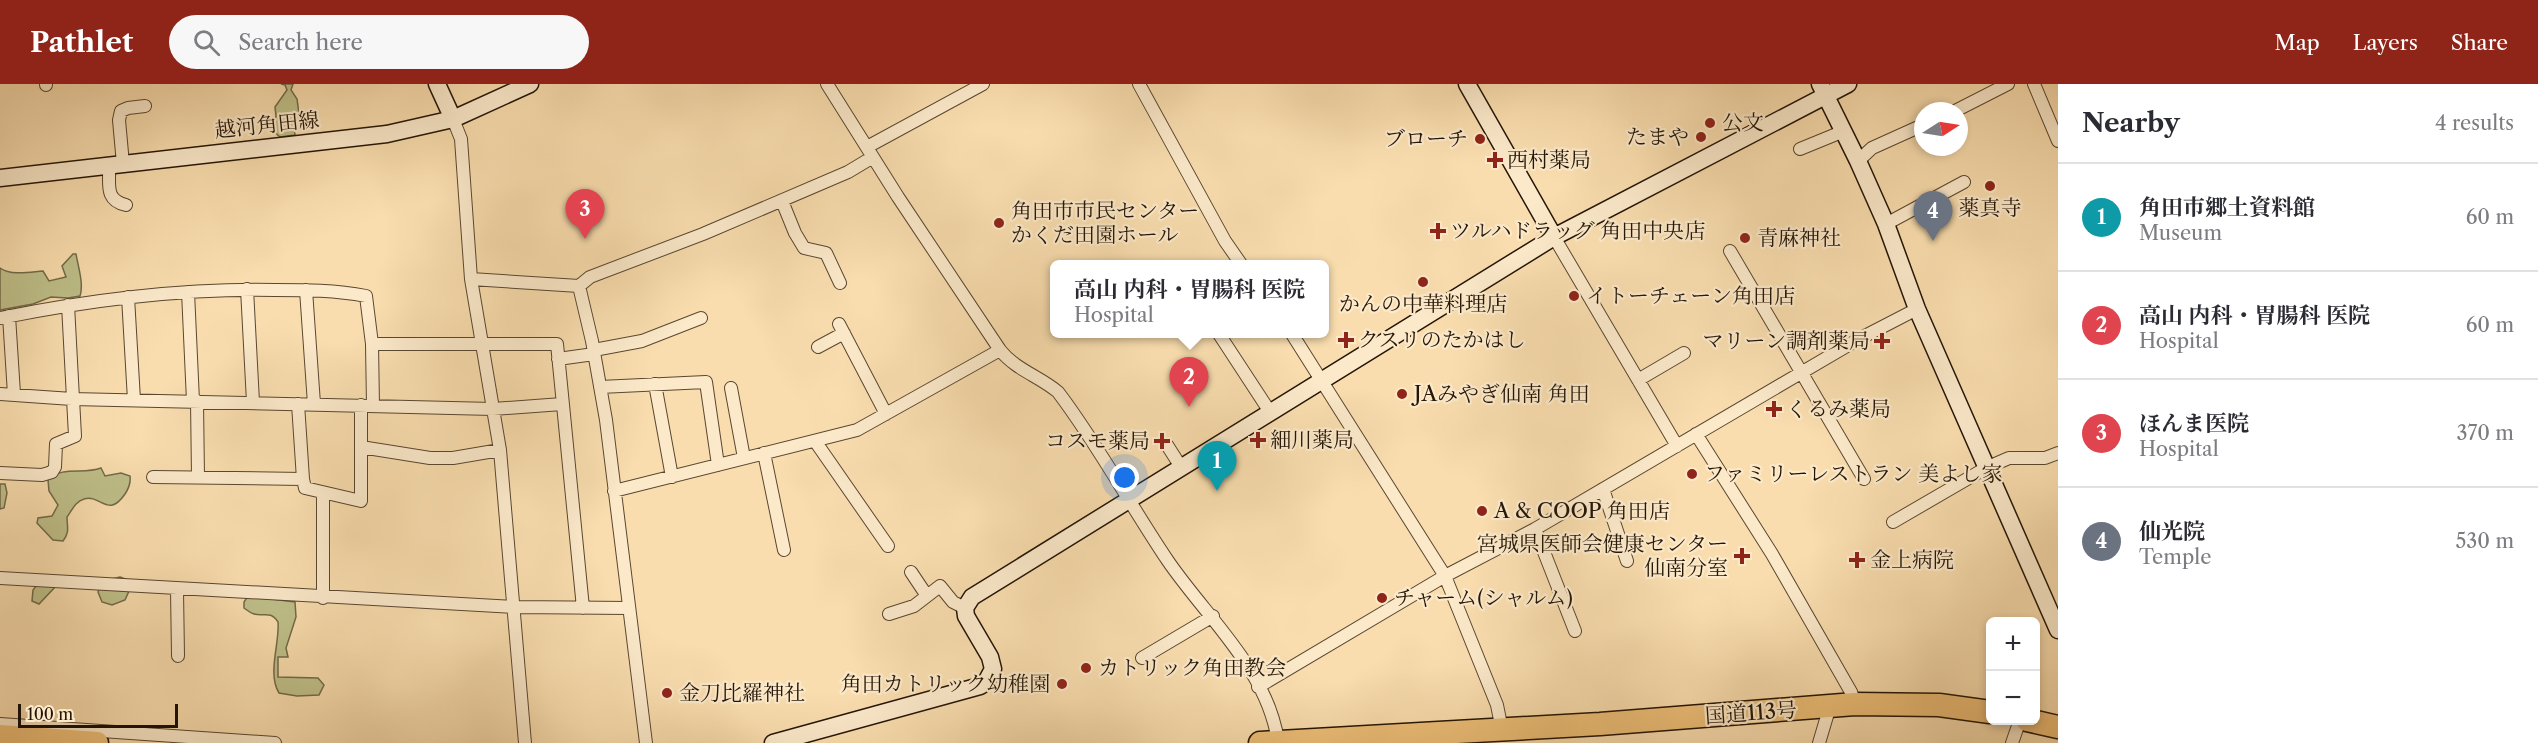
<!DOCTYPE html>
<html lang="en">
<head>
<meta charset="utf-8">
<style>
	:root { --surface:#fff; --page:#f7f7f7; --text:#2b2b33; --muted:#7c7c81; --line:#e1e1e2; --accent:#8f2418 }
	body { margin:0; font-family:"Libre Caslon Text","Noto Serif JP",serif; background:var(--page); color:var(--text) }
	.controls { position:absolute; right:18px; bottom:18px; display:grid; overflow:hidden; border-radius:9px; box-shadow:0 3px 9px #0003 }
	.controls button { width:54px; height:54px; display:grid; place-items:center; padding:0; border:0; border-bottom:2px solid var(--line); background:var(--surface); color:var(--text); font:30px sans-serif }
	.compass { position:absolute; left:1914px; top:18px; width:54px; height:54px; border-radius:50%; background:var(--surface); box-shadow:0 3px 9px #0003; rotate:78deg }
	.scale { position:absolute; left:18px; bottom:15px; width:160px; box-sizing:border-box; padding-left:6px; border:3px solid #241506; border-top:0; font-size:16px; line-height:21px; white-space:nowrap; color:#241506; -webkit-text-stroke:4px #fbe9ca; paint-order:stroke }
	.you { position:absolute; left:1125px; top:394px; width:21px; height:21px; margin:-15px; border:4px solid #fff; border-radius:50%; background:#1a73e8; box-shadow:0 0 0 9px #1a73e833 }
	.badge { display:grid; place-items:center; width:39px; height:39px; border-radius:50%; background:var(--accent); color:#fff; font-size:20px; font-weight:700 }
	.pin { position:absolute; translate:-50% -50px; filter:drop-shadow(0 2px 3px #0008) }
	.pin::after { content:''; position:absolute; top:32px; width:21px; height:18px; background:inherit; clip-path:polygon(0 0,100% 0,50% 100%) }
	.popup { position:absolute; left:1050px; top:176px; width:279px; height:78px; box-sizing:border-box; display:grid; place-content:center; border-radius:9px; background:var(--surface); filter:drop-shadow(0 2px 4px #0005); font-size:20px; white-space:nowrap; color:var(--muted) }
	.popup b { font-size:22px; color:var(--text) }
	.popup::after { content:''; position:absolute; left:50%; top:100%; margin-left:-12px; border:12px solid transparent; border-top-color:var(--surface) }
	.list { margin:0; padding:0; list-style:none }
	h2 { display:flex; justify-content:space-between; align-items:center; height:78px; margin:0; padding:0 24px; font-size:26px }
	h2 small { font-size:20px; font-weight:400; color:var(--muted) }
	.list li { display:grid; grid-template-columns:39px 1fr auto; gap:18px; align-items:center; box-sizing:border-box; height:108px; padding:0 24px; border-top:2px solid var(--line) }
	.list b { display:block; font-size:22px; white-space:nowrap }
	.list p { margin:0; font-size:20px; white-space:nowrap; color:var(--muted) }
	.list em { font-size:20px; font-style:normal; color:var(--muted) }
	.icon { flex:none; width:33px; height:33px; fill:none; stroke:currentColor; stroke-width:2; stroke-linecap:round; stroke-linejoin:round }
	.map { position:relative; flex:none; width:2058px; height:659px; overflow:hidden }
	header { display:flex; align-items:center; gap:36px; box-sizing:border-box; height:84px; padding:0 30px; background:var(--accent); color:#fff }
	header strong { font-size:28px }
	nav { display:flex; gap:33px; margin-inline-start:auto; font-size:21px }
	.search { width:420px; height:54px; background:var(--page); display:flex; align-items:center; gap:15px; box-sizing:border-box; padding:0 21px; border-radius:33px; color:var(--muted); font-size:22px }
	main { display:flex }
	aside { flex:1; background:var(--surface) }
	.map>svg:first-child { display:block }
	.green { fill:#bfc08a; stroke:#726a48; stroke-width:1.5 }
	.lines { fill:none; stroke-linecap:round; stroke-linejoin:round }
	.street-casing { stroke:#594730; stroke-width:14 }
	.secondary-casing { stroke:#241506; stroke-width:19 }
	.highway-casing { stroke:#241506; stroke-width:25 }
	.street { stroke:#fbe9ca; stroke-width:12 }
	.secondary { stroke:#fbe9ca; stroke-width:16 }
	.highway { stroke:#ecbe77; stroke-width:22 }
	.poi-dot { fill:#8f2418; stroke:#fbe9ca; stroke-width:2 }
	.labels { text-anchor:middle; stroke-width:4.5; stroke-linejoin:round; paint-order:stroke }
	.poi-label { font-size:21px; fill:#241506; stroke:#fbe9ca; text-anchor:start }
	.street-label { font-size:21px; fill:#241506; stroke:#fbe9ca }
</style>
</head>
<body>
<header>
<strong>Pathlet</strong>
<div class="search"><svg class="icon" aria-label="search" viewBox="0 0 24 24"><circle cx="10" cy="10" r="6"/><path d="M15 15l6 6"/></svg>Search here</div>
<nav><a>Map</a><a>Layers</a><a>Share</a></nav>
</header>
<main>
<div class="map">
<svg width="2058" height="659" viewBox="0 0 2058 659">
	<rect width="100%" height="100%" fill="#f9ddae"/>
	<filter id="stains"><feTurbulence type="fractalNoise" baseFrequency=".00333" numOctaves="4"/><feColorMatrix values="0 0 0 0 .2 0 0 0 0 .09 0 0 0 0 .02 0 0 0 .5 -.17"/></filter>
	<radialGradient id="worn" r=".72"><stop offset=".6" stop-color="#630" stop-opacity="0"/><stop offset="1" stop-color="#630" stop-opacity=".3"/></radialGradient>
	<path class="green" d="M 281,0 L 293,0 L 291,6 L 297,15 L 300,37 L 294,41 L 295,51 L 280,53 L 272,46 L 276,32 L 275,23 L 287,6 L 285,1 Z
		M 73,170 L 76,170 C 78,182 84,200 80,212 L 68,214 L 51,213 L 33,220 L 0,226 L 0,184 C 12,192 30,188 43,187 L 49,197 L 66,193 L 62,182 Z
		M 101,384 L 105,392 L 121,389 L 130,392 C 131,399 129,404 125,410 C 108,435 101,410 84,415 C 76,417 72,426 67,433 C 67,443 70,448 63,457 L 53,456 L 37,439 L 38,434 L 52,432 L 58,421 L 49,407 L 48,396 C 63,381 83,391 101,384 Z
		M 0,400 L 5,400 L 7,409 L 4,424 L 0,425 Z
		M 120,493 L 128,496 L 129,507 L 125,516 L 112,521 L 102,518 L 98,508 C 103,493 106,497 120,493 Z
		M 37,501 L 57,501 L 39,520 L 32,517 L 33,506 Z
		M 248,512 L 295,518 L 296,533 L 286,564 L 288,573 L 278,573 L 278,593 L 318,594 L 324,601 L 319,611 L 297,612 L 279,609 C 267,589 280,559 278,538 C 270,526 264,533 254,530 C 250,529 247,526 244,524 L 244,518 Z"/>
	<g class="lines">
		<g class="street-casing">
			<path id="street" d="M 46,0 L 46,1
				M 827,0 L 898,113 L 1000,266 C 1016,286 1039,292 1058,308 C 1099,362 1130,421 1168,477 C 1207,534 1267,585 1278,657
				M 1139,0 L 1225,157 L 1241,180
				M 2034,0 L 2058,57
				M 1955,27 L 2008,0
				M 453,35 L 461,55 L 471,195 L 500,366 L 525,659
				M 867,63 L 983,0
				M 1800,65 L 1844,47
				M 1858,77 L 1872,64 L 1923,41
				M 123,80 L 119,36 L 121,27 L 128,24 L 145,22
				M 109,82 C 110,100 104,116 126,121
				M 782,117 L 795,149 L 804,164 L 826,169 L 840,199
				M 1886,140 L 1964,98
				M 1554,153 L 1677,362
				M 1730,167 L 1864,395
				M 471,195 L 579,202 L 590,193 L 703,150 L 848,88 L 873,73
				M 579,202 L 592,257 L 606,336 L 646,659
				M 247,205 L 253,318
				M 306,206 L 314,320
				M 188,208 L 193,317
				M 128,213 L 134,316
				M 9,232 L 14,310
				M 0,234 C 90,216 182,204 275,206 C 306,206 335,206 366,212 L 372,260 L 373,322
				M 839,240 L 886,330
				M 1219,250 L 1270,328
				M 1292,250 L 1445,492 L 1497,621 L 1502,646
				M 372,260 L 557,260 L 583,524
				M 818,263 L 844,249
				M 594,266 L 642,257 L 701,234
				M 558,275 L 594,270
				M 1638,296 L 1684,269
				M 655,300 L 672,393
				M 600,303 L 706,298 L 718,381
				M 731,304 L 744,374
				M 0,310 L 72,315 L 493,325 L 562,320
				M 197,317 L 198,393
				M 1696,350 L 1772,470 L 1851,608 L 1855,620
				M 815,357 L 888,462
				M 1167,361 L 1181,383
				M 361,363 L 430,374 L 453,374 L 500,366
				M 764,369 L 784,466
				M 0,389 L 42,391 L 52,388 L 55,383 L 56,360 L 75,352 L 68,221
				M 153,393 L 303,395 L 298,320
				M 303,395 L 305,404 L 361,417 L 361,321
				M 1603,405 L 1627,477
				M 614,407 L 857,346 L 1000,266
				M 323,409 L 323,514
				M 1893,438 L 1986,384 L 2009,374 L 2045,374 L 2058,369
				M 1535,445 L 1575,547
				M 911,488 L 927,512
				M 0,494 L 513,523 L 629,524
				M 177,506 L 178,572
				M 889,530 L 914,522 L 940,502 L 953,518 L 965,524
				M 1142,574 L 1213,532
				M 1258,603 L 1445,492 L 1535,445 L 1857,256 L 1917,225
				M 0,640 L 275,659
				M 1819,659 L 1830,622
				M 2012,659 L 2020,636"/>
		</g>
		<g class="secondary-casing">
			<path id="secondary" d="M 437,0 L 453,35
				M 1467,0 L 1554,153
				M 1820,0 L 1858,77 L 1886,140 L 1917,225 L 2058,546
				M 0,94 L 387,50 L 453,35 L 530,0
				M 773,659 L 980,602 L 986,598 L 993,585 L 990,573 L 966,532 L 965,524 L 972,513 L 1554,153 L 1848,0"/>
		</g>
		<g class="highway-casing">
			<path id="highway" d="M 2027,636 L 2058,643
				M 0,652 L 97,659
				M 1260,659 L 1600,640 L 1855,620 L 1939,621 L 1990,628"/>
		</g>
		<use href="#street" class="street"/>
		<use href="#secondary" class="secondary"/>
		<use href="#highway" class="highway"/>
	</g>
	<g class="poi-dot">
		<circle cx="1710" cy="39" r="6"/>
		<circle cx="1701" cy="53" r="6"/>
		<circle cx="1480" cy="55" r="6"/>
		<path d="M1492 67h6v6h6v6h-6v6h-6v-6h-6v-6h6z"/>
		<circle cx="1990" cy="102" r="6"/>
		<circle cx="999" cy="139" r="6"/>
		<path d="M1435 138h6v6h6v6h-6v6h-6v-6h-6v-6h6z"/>
		<circle cx="1745" cy="154" r="6"/>
		<circle cx="1423" cy="198" r="6"/>
		<circle cx="1574" cy="212" r="6"/>
		<path d="M1343 247h6v6h6v6h-6v6h-6v-6h-6v-6h6z"/>
		<path d="M1879 248h6v6h6v6h-6v6h-6v-6h-6v-6h6z"/>
		<circle cx="1402" cy="310" r="6"/>
		<path d="M1771 316h6v6h6v6h-6v6h-6v-6h-6v-6h6z"/>
		<path d="M1255 347h6v6h6v6h-6v6h-6v-6h-6v-6h6z"/>
		<path d="M1159 348h6v6h6v6h-6v6h-6v-6h-6v-6h6z"/>
		<circle cx="1692" cy="390" r="6"/>
		<circle cx="1482" cy="427" r="6"/>
		<path d="M1739 463h6v6h6v6h-6v6h-6v-6h-6v-6h6z"/>
		<path d="M1854 467h6v6h6v6h-6v6h-6v-6h-6v-6h6z"/>
		<circle cx="1382" cy="514" r="6"/>
		<circle cx="1086" cy="584" r="6"/>
		<circle cx="1062" cy="600" r="6"/>
		<circle cx="667" cy="609" r="6"/>
	</g>
	<g class="labels">
		<g class="poi-label">
			<text x="1722" y="46">公文</text>
			<text x="1689" y="60" text-anchor="end">たまや</text>
			<text x="1468" y="62" text-anchor="end">ブローチ</text>
			<text x="1507" y="83">西村薬局</text>
			<text x="1990" y="131" text-anchor="middle">薬真寺</text>
			<text x="1011" y="134">角田市市民センター<tspan x="1011" dy="24">かくだ田園ホール</tspan></text>
			<text x="1450" y="154">ツルハドラッグ 角田中央店</text>
			<text x="1757" y="161">青麻神社</text>
			<text x="1586" y="219">イトーチェーン角田店</text>
			<text x="1423" y="227" text-anchor="middle">かんの中華料理店</text>
			<text x="1358" y="263">クスリのたかはし</text>
			<text x="1870" y="264" text-anchor="end">マリーン調剤薬局</text>
			<text x="1414" y="317">JAみやぎ仙南 角田</text>
			<text x="1786" y="332">くるみ薬局</text>
			<text x="1270" y="363">細川薬局</text>
			<text x="1150" y="364" text-anchor="end">コスモ薬局</text>
			<text x="1704" y="397">ファミリーレストラン 美よし家</text>
			<text x="1494" y="434">A &amp; COOP 角田店</text>
			<text x="1728" y="467" text-anchor="end">宮城県医師会健康センター<tspan x="1728" dy="24">仙南分室</tspan></text>
			<text x="1870" y="483">金上病院</text>
			<text x="1394" y="521">チャーム(シャルム)</text>
			<text x="1098" y="591">カトリック角田教会</text>
			<text x="1050" y="607" text-anchor="end">角田カトリック幼稚園</text>
			<text x="679" y="616">金刀比羅神社</text>
		</g>
		<g class="street-label">
			<text transform="translate(267 41) rotate(-6)" y="7">越河角田線</text>
			<text transform="translate(1751 629) rotate(-4)" y="7">国道113号</text>
		</g>
	</g>
	<rect width="100%" height="100%" filter="url(#stains)"/>
	<rect width="100%" height="100%" fill="url(#worn)"/>
</svg>
<div class="controls">
<button>+</button>
<button>−</button>
</div>
<svg class="compass" viewBox="-18 -18 36 36"><path d="M0-13l5 13h-10z" fill="#e53935"/><path d="M0 13l5-13h-10z" fill="#7c7c81"/></svg>
<div class="scale">100 m</div>
<div class="you"></div>
<div class="pin badge" style="left:1217px;top:407px;background:#0f9aa8">1</div>
<div class="pin badge" style="left:1189px;top:323px;background:#e0444e">2</div>
<div class="popup"><b>高山 内科・胃腸科 医院</b>Hospital</div>
<div class="pin badge" style="left:585px;top:155px;background:#e0444e">3</div>
<div class="pin badge" style="left:1933px;top:157px;background:#6b7280">4</div>
</div>
<aside>
<h2>Nearby<small>4 results</small></h2>
<ul class="list">
<li><span class="badge" style="background:#0f9aa8">1</span><div><b>角田市郷土資料館</b><p>Museum</p></div><em>60 m</em></li>
<li><span class="badge" style="background:#e0444e">2</span><div><b>高山 内科・胃腸科 医院</b><p>Hospital</p></div><em>60 m</em></li>
<li><span class="badge" style="background:#e0444e">3</span><div><b>ほんま医院</b><p>Hospital</p></div><em>370 m</em></li>
<li><span class="badge" style="background:#6b7280">4</span><div><b>仙光院</b><p>Temple</p></div><em>530 m</em></li>
</ul>
</aside>
</main>
</body>
</html>
